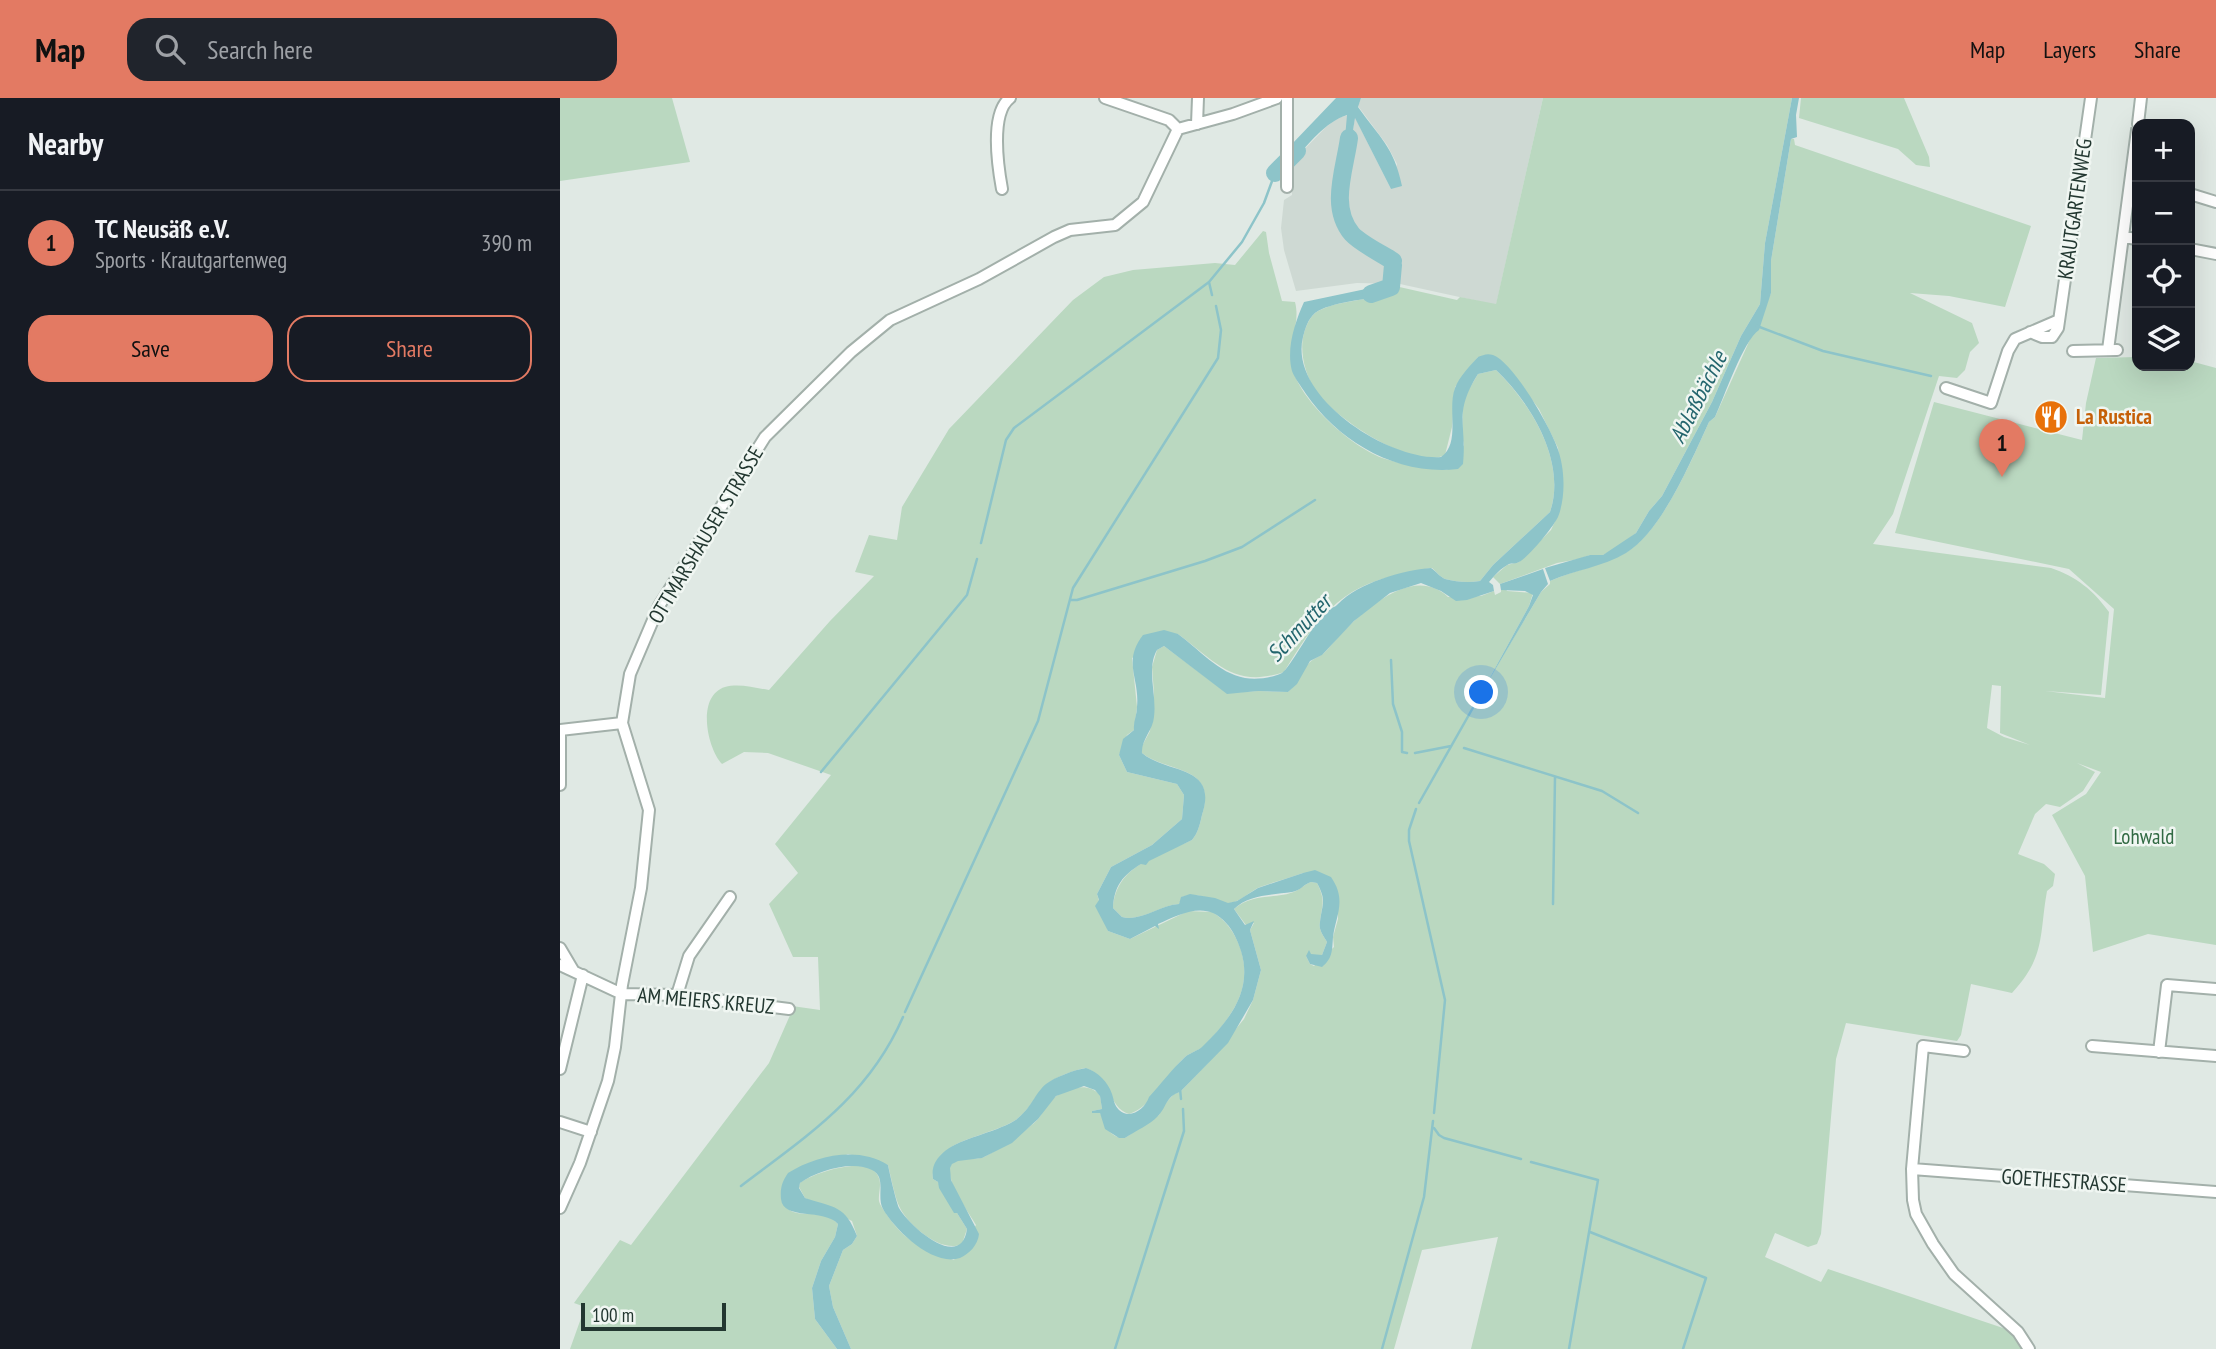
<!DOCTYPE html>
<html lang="en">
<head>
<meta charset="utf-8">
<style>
	:root { --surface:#171b24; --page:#20242c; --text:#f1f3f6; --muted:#9ea1a6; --line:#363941; --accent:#e37a63 }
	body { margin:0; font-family:"PT Sans Narrow",sans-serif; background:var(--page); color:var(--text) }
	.controls { position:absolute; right:21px; top:21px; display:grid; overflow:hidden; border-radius:14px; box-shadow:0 7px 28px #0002 }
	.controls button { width:63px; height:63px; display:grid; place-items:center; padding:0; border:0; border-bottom:2px solid var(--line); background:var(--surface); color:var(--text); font:35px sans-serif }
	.scale { position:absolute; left:21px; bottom:18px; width:145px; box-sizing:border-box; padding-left:7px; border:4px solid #223730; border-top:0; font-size:19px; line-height:24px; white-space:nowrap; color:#223730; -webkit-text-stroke:5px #f0f6f2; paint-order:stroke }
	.you { position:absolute; left:922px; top:595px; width:24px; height:24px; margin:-18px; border:5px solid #fff; border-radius:50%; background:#1a73e8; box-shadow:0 0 0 10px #1a73e833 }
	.badge { display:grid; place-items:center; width:46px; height:46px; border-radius:50%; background:var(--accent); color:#111; font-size:23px; font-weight:700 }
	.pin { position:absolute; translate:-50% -58px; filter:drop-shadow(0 2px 4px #0008) }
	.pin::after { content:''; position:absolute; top:37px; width:24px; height:21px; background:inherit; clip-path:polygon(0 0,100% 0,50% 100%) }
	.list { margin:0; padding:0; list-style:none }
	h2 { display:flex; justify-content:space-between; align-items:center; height:91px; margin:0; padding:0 28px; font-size:30px }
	h2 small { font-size:23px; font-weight:400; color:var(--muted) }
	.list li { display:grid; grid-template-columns:46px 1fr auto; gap:21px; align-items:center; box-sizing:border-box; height:105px; padding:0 28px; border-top:2px solid var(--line) }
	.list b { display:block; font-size:26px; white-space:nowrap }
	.list p { margin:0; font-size:23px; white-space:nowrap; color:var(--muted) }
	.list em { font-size:23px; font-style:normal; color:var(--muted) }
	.actions { display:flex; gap:14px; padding:21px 28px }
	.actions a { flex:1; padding:16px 0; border:2px solid var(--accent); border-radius:21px; text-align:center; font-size:24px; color:var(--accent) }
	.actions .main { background:var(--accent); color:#111 }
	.icon { flex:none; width:38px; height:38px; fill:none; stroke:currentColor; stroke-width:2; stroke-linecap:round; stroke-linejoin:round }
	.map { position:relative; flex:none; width:1656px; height:1251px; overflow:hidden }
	header { display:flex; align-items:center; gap:42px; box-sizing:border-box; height:98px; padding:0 35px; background:var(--accent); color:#111 }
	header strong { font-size:33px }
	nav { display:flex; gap:38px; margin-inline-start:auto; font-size:24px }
	.search { width:490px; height:63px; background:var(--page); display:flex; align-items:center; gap:18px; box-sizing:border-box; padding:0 24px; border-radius:21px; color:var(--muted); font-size:26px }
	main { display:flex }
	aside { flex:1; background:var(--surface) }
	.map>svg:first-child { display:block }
	.built { fill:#ced9d3 }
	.green { fill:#bad8c0; fill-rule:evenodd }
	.water { fill:#8dc4c9 }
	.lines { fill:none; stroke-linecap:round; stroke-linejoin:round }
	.stream { stroke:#8dc4c9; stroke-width:2.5 }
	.river { stroke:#8dc4c9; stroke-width:18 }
	.minor-casing { stroke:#a3b0aa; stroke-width:14 }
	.minor { stroke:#fff; stroke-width:10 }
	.labels { text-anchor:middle; stroke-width:5; stroke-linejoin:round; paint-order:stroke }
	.street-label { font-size:21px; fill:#223730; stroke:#f0f6f2 }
	.food-label { font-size:21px; font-weight:bold; fill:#c56008; stroke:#f0f6f2; text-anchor:start }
	.park-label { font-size:21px; fill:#316a43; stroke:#f0f6f2 }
	.water-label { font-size:23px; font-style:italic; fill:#23656d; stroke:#f0f6f2 }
</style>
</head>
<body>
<header>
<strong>Map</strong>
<div class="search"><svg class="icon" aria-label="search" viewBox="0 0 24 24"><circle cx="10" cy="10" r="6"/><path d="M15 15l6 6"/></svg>Search here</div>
<nav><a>Map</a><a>Layers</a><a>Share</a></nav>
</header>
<main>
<aside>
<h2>Nearby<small></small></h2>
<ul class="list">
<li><span class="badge">1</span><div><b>TC Neusäß e.V.</b><p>Sports · Krautgartenweg</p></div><em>390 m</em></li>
</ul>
<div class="actions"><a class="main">Save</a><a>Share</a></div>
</aside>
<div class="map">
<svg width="1656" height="1251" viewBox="0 0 1656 1251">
	<rect width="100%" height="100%" fill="#e0e9e4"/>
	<path class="built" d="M 801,0 L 983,0 L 936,207 L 840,186 L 797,185 L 736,193 L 724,152 L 721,130 L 724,102 L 732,97 L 732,64 L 766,29 L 778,20 L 788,17 L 788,63 L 795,19 L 831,91 L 837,66 L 827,47 L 798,8 Z"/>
	<path class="green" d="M 0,0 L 112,0 L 130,64 L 0,83 Z
		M 983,0 L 1232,0 L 1205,145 L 1200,206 L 1181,238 L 1152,304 L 1102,398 L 1089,413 L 1076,435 L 1057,450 L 1043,457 L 1030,457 L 1019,461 L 997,465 L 940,486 L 933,479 L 947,467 L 959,464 L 991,432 L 998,417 L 1003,387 L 998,350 L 979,311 L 948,270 L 918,259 L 895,289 L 892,329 L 885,357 C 853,373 773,319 755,292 C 745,276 739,253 744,235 C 746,228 749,221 754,216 C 768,204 809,201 827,198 L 834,193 L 835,188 L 897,202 L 900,199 L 936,206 Z
		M 1241,0 L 1344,0 L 1369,59 L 1370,69 L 1356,67 L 1338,51 L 1239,20 Z
		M 1231,41 L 1234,41 L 1235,47 L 1471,128 L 1445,209 L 1389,198 L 1350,195 L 1412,225 L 1419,245 L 1410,254 L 1405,272 L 1397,280 L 1379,278 L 1333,416 L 1313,446 L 1491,470 C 1517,479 1533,492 1549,514 L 1541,597 L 1485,593 L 1545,600 L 1554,511 L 1509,471 L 1335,435 L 1374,304 L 1522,342 L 1526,305 L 1536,260 L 1577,259 L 1577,268 L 1630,268 L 1630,263 L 1656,270 L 1656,847 L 1588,836 L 1533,854 L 1525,778 L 1492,717 L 1526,696 L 1541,674 L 1517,665 L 1535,674 L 1523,693 L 1500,709 L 1486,706 L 1475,716 L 1458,756 L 1484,766 L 1495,776 L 1493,788 L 1487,793 C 1479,838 1486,858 1452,895 L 1411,886 L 1401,937 L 1397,943 L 1286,925 L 1276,961 L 1261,1136 L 1257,1146 L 1248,1149 L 1215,1135 L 1205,1159 L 1261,1184 L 1268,1171 L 1446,1231 L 1462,1245 L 1463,1251 L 911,1251 L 938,1139 L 862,1152 L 834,1251 L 291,1251 L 273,1209 L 269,1188 L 283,1152 L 292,1146 L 297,1138 L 292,1123 L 245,1100 L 239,1089 L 240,1085 C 253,1075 305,1058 317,1076 C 323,1085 318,1094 319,1103 C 320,1108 325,1113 327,1117 C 345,1144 365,1152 394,1162 L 416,1127 C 409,1115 386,1084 390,1069 C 394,1057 415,1063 424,1059 C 436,1053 469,1031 477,1022 C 482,1017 484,1010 489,1004 C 502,991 527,982 540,997 L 542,1011 L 532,1013 L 540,1015 C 547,1027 548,1040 565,1040 L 599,1017 L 603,1008 L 614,996 L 620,994 L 648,965 L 684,921 L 693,902 L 701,872 L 690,832 L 694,825 L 686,827 L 674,811 C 694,794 716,802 736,793 C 742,790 745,786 751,784 L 757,785 C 766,803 762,806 760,824 C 758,832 764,838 767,844 L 762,857 L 746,858 L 750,866 L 754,868 L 774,849 L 773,839 L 778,821 L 778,797 L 743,775 C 729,780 714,784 700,789 C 690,793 682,803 670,805 C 654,807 642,792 622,799 L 619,806 C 601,807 581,824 562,819 L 553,810 C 556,767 598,758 632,742 C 638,735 640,726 642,717 C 658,666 606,675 582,655 L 581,650 L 590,633 L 594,595 L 592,569 L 597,552 L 604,548 L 667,595 L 698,593 L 728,594 C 739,584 740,573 750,564 C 754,560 760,559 764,555 C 770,549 776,541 782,535 C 807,510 854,467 888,499 L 921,498 L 934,493 L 935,497 L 941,494 L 941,492 L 946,491 L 947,493 L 973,495 L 969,508 L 927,585 L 981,494 L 990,486 L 990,483 C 1013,473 1038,468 1061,457 C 1100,439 1131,363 1149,324 L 1155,319 L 1211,195 L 1211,163 ZM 1432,587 L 1441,588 L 1440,635 L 1470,647 L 1444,639 L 1427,630 Z
		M 703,133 L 706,134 L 709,155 L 722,203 L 735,204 C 741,227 727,244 732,268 C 738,302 796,354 829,362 C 848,368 867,369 887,372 L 904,347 L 902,338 L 903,307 L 905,298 L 918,276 L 936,272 C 971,306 1007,364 990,414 L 933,467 L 920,483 C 908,485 897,484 885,481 C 880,479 876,473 872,470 C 860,471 851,475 840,477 C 779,487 754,525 724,574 C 674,591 655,563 618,536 L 572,560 L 577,609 L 574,632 L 567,637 L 559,657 L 567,674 L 617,686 L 624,697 L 622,721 L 592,747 L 551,769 L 537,796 L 548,833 L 570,841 L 628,813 L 652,814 C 667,823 675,835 681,852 C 693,892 671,920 644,948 C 638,953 631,954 625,959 C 606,976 594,1008 569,1016 C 548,1010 550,977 525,970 C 514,972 495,979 486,987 C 475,996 471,1012 454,1023 C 437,1033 401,1041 390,1050 C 380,1059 371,1067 373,1081 L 378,1084 L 394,1114 L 397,1115 L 407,1131 L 402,1146 C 382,1156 349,1128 340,1110 C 335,1101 331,1079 328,1067 L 288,1056 L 221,1091 C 222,1132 259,1104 278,1126 L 275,1139 L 261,1163 L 252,1190 L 255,1221 L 277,1251 L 10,1251 L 25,1209 L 14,1205 L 60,1142 L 71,1147 L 209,965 L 231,915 L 232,908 L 260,912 L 258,859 L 233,859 L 209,806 L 238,775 L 215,746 L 271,677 L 208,655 L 184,654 L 162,666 C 147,650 136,598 165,589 C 179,585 195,590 209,592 L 270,523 L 314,478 L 295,474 L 309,437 L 337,442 L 342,409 L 389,331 L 513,202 L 544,179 L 573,172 L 655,165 L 675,167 Z"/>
	<path class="water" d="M 776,0 L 801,0 L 798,9 C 820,40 834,49 842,88 L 831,91 L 795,20 L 788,63 L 783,63 L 787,17 C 765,24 748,47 732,64 L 731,47 Z
		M 1232,0 L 1239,0 L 1236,17 L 1237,39 L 1231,41 L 1211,163 L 1211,195 L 1199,232 C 1183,243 1164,300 1155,319 L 1149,324 C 1131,363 1102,433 1066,455 C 1043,469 1014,472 990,483 L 985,470 L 1030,457 L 1043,457 L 1076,435 L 1089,413 L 1102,398 L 1152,304 L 1181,238 L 1200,206 L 1205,145 Z
		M 820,188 L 835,188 L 834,193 L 827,198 C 808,201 770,204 755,215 C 748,221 745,231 743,239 C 728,299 830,363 881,359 C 901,345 887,311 895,290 C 899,279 910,268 918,259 C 923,257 927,255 933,257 C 954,265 990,329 997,349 C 1005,369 1006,399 998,419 C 994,428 968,460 959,464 C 956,466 952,465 949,466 C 941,470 934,478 929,484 L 933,487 L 934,493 L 907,502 L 896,503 L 881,493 L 861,485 L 830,495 L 794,523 L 762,557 L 750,563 L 737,586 L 728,594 L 698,593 L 667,596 L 604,548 L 597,552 C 586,571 597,597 594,619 C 593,632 581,642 582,655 C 606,676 659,666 642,717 C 640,726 638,735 632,742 L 589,763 L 586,767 L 581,766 C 563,777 554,788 553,810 L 562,819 C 581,824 600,807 619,806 L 621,799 L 630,796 L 655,800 L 668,805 L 677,803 L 698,790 L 743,775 L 755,772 L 771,779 C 787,802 776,817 773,839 C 772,852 773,860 762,869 L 750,866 L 746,858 L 749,852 L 751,856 L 762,857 L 767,844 C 764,838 758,832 760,824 C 762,806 767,803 757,785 L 751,784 C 744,786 740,793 732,794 C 713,797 689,796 674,811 L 685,827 L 694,823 L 690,832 L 701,872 L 693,902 L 668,945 L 620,994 C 605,999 607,1009 598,1018 C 590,1027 575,1033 565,1040 L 559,1040 L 545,1031 L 540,1015 L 532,1015 L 532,1013 L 542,1011 L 540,998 L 535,992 L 524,988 L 496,998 L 478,1021 L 452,1045 L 422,1060 L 398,1063 L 392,1066 L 390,1070 L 391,1082 L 419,1136 C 418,1147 409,1156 400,1160 C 373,1169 335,1132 323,1111 C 316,1099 327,1079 312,1072 C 292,1062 257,1073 240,1085 L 239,1090 L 245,1100 C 275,1110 285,1107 297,1138 L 292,1146 L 283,1152 L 269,1188 L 273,1209 L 291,1251 L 277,1251 L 255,1221 L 252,1190 L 261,1163 L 275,1139 L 278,1126 C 264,1110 223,1123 221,1101 C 220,1090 222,1084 228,1075 C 256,1057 299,1048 328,1067 C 330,1077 336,1103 339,1110 C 349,1128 401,1174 407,1131 L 397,1115 L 394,1115 L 379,1090 L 378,1084 L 373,1081 C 371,1068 376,1061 385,1053 C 401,1040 434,1035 454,1023 C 471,1012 474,996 486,986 C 495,979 514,972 526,970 C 538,974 548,984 552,996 C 554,1002 554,1007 559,1012 C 570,1022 585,1011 589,999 C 601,986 612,971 625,959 C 631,954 638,953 643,948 C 670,922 693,892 681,853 C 678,844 673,832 666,825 C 646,802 621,816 598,826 L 599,831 L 595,828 L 570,841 L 548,833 L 535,808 L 539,802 L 537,796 L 551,769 L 592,747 L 622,721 L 624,697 L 617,686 L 567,674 L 559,657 L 563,641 L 574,632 C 573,624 577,617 577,609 C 580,580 562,564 583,537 L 604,532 L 618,536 C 639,551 658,575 685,580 C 696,582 712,580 722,575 C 730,570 753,526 765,514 C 768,510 775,510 778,506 C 798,485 843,472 871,470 C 876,473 880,479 885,481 C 897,484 908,485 920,483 L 933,467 L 990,414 C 1007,364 971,305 936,272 L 918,276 C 893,316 907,325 903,366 L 898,371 C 837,378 779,344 746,296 C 741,288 735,281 732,273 C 726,251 735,224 744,204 Z
		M 983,471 L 988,486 L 981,494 L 922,594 L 969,508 L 973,497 L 965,493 L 941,492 L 940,486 Z"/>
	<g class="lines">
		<path class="stream" d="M 649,184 L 652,197
			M 1197,228 L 1263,253 L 1371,278
			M 421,445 L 446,342 L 454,330 L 649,184 L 682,144 L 704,105 L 715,75
			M 511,502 L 517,502 L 645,463 L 682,449 L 755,402
			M 831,562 L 833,606 L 842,634 L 842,654 L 847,655
			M 904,650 L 1042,693 L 1078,715
			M 855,655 L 891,648
			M 261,674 L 407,497 L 417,461
			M 859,705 L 923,592
			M 856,711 L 849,732 L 849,743 L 885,902 L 874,1015
			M 993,806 L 995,679
			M 345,914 L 478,623 L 513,490 L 658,260 L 661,232 L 656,208
			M 620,991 L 621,1001
			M 874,1030 L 879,1037 L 884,1040 L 961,1061
			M 971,1064 L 1038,1082 L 1009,1251
			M 181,1088 C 248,1037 308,999 343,919
			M 1030,1134 L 1146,1180 L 1123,1251
			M 555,1251 L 624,1033 L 623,1011
			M 822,1251 L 864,1099 L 873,1023"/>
		<path class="river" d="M 789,40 C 785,71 769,109 792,136 C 800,145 822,156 833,163
			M 715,75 L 737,53
			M 811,196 L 831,189 L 833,167"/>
		<g class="minor-casing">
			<path id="minor" d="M 545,0 L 609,22 L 618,31
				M 727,0 L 727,89
				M 637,26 L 638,0
				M 1578,26 L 1581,0
				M 442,91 C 438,69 430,15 450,0
				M 1630,96 L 1656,104
				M 1563,139 L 1577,141
				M 1630,151 L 1656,156
				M 1470,234 L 1482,239 L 1492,239 L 1498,230 L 1531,0
				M 1548,252 L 1577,32
				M 1513,253 L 1557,252
				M 1386,290 L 1431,305 L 1448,253 L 1455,241 L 1499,222
				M 0,632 L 62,625
				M 0,632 L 0,687
				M 0,850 L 13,872
				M 0,867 L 62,896 L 117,897 L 229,911
				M 117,897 L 129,858 L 170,799
				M 1532,948 L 1656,958
				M 1404,953 L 1363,948 L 1352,1071 L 1353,1102 L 1356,1116 L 1373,1146 L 1394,1176 L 1458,1234 L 1469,1251
				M 1599,954 L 1607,887 L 1656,891
				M 0,971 L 23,877
				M 0,1024 L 31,1034
				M 1352,1071 L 1656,1094
				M 0,1110 L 20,1065 L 48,983 L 55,949 L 62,887 L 81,790 L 89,712 L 62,625 L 70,576 L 99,508 L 205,339 L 291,254 L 330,222 L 419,181 L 494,139 L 510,132 L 555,127 L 583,104 L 618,31 L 673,16 L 717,0"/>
		</g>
		<use href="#minor" class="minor"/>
	</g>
	<defs>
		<g id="restaurant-disc" transform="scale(1.75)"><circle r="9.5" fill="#e8710a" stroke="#f0f6f2"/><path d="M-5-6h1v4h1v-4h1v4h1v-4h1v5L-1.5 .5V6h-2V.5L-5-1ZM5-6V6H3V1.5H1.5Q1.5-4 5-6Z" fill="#fff"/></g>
	</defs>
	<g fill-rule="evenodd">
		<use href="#restaurant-disc" x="1491" y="319"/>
	</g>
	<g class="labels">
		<g class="street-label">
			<text transform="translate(1515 111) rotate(-82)" y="7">KRAUTGARTENWEG</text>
			<text transform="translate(146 437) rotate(-59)" y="7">OTTMARSHAUSER STRASSE</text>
			<text transform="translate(146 903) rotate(5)" y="7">AM MEIERS KREUZ</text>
			<text transform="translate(1504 1083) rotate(4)" y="7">GOETHESTRASSE</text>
		</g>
		<g class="food-label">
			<text x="1516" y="326">La Rustica</text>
		</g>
		<g class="park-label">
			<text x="1584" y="746">Lohwald</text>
		</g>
		<g class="water-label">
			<text transform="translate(1138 299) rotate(-63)" y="8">Ablaßbächle</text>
			<text transform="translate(739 530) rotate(-47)" y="8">Schmutter</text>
		</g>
	</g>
</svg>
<div class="controls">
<button>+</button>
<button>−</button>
<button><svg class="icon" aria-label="locate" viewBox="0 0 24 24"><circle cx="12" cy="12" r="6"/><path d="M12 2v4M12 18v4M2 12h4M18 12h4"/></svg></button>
<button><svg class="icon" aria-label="layers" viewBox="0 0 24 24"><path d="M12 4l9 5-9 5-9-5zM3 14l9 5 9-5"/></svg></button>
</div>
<div class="scale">100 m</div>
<div class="you"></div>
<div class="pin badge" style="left:1442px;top:379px">1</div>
</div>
</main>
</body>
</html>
